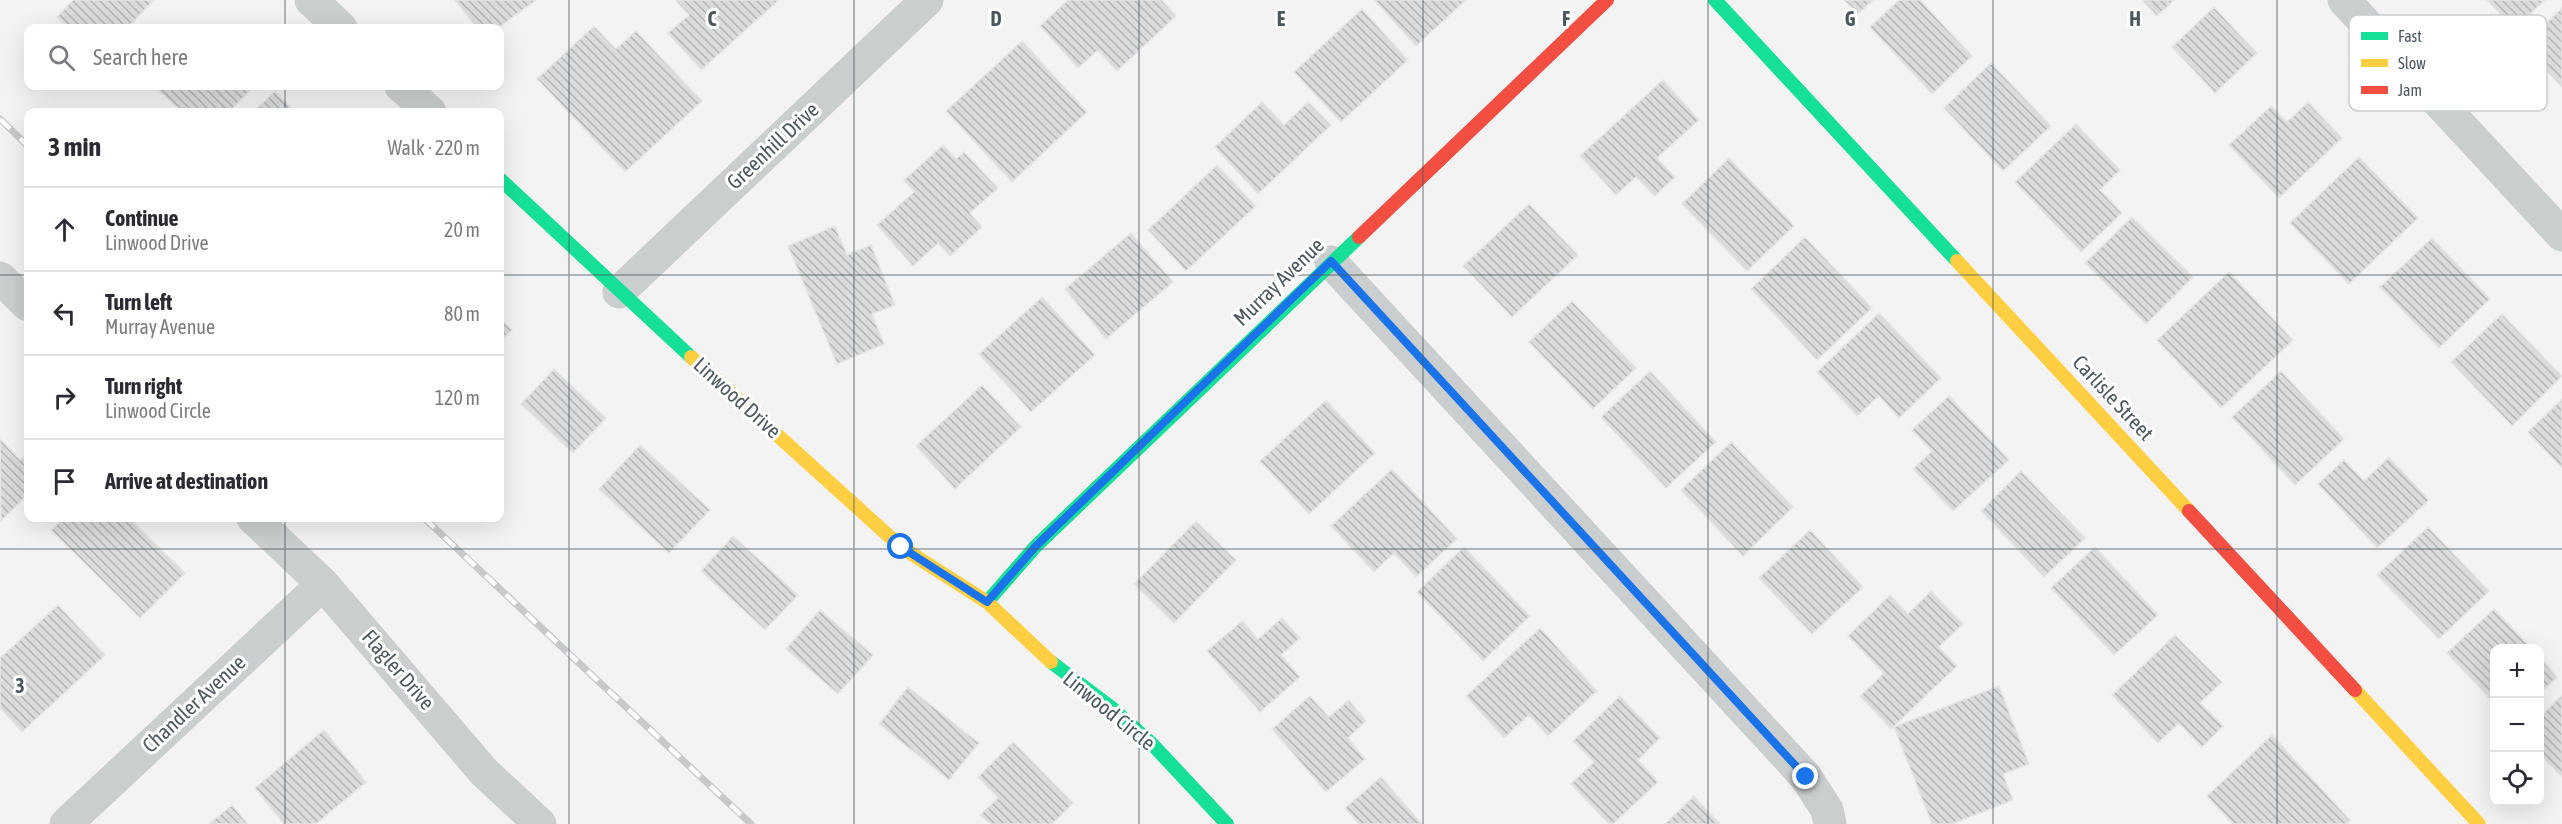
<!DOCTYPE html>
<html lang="en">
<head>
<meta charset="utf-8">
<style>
	:root { --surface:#fff; --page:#f2f2f3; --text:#2b2b33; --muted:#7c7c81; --line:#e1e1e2 }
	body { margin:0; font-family:"Asap Condensed",sans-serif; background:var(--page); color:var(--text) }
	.controls { position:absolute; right:18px; bottom:18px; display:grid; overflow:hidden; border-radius:12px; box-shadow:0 6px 24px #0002 }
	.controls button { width:54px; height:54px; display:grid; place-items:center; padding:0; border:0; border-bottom:2px solid var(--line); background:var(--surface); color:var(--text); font:30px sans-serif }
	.stop { position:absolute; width:18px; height:18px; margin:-14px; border:4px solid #1a73e8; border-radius:50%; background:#fff }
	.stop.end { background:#1a73e8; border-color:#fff; box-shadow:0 2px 6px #0008 }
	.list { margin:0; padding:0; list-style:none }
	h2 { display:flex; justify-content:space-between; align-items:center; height:78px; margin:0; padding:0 24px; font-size:26px }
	h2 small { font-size:20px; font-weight:400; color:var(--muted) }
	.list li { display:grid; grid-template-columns:39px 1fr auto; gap:18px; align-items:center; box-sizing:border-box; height:84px; padding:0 24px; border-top:2px solid var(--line) }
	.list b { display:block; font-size:22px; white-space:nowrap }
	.list p { margin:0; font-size:20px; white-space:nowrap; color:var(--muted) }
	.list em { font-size:20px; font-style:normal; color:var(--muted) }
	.icon { flex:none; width:33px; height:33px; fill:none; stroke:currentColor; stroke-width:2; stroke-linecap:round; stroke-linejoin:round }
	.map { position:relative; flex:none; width:2562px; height:824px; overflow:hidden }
	.search { position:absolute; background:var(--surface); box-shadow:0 6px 24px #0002; left:24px; top:24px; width:480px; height:66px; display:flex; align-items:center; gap:15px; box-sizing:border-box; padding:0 21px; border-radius:12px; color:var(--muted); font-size:22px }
	.panel { position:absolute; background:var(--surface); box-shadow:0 6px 24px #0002; left:24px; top:108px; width:480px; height:414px; border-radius:12px }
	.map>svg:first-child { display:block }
	.building { fill:url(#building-back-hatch); stroke:#e5e5e6; stroke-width:1.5 }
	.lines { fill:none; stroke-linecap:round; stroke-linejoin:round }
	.street { stroke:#cbcecf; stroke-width:33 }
	.fast { stroke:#16e098; stroke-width:14 }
	.slow { stroke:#ffcf43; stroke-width:14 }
	.jam { stroke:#f24e42; stroke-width:14 }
	.rail-casing { stroke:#c7c9ca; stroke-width:7 }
	.rail { stroke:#fff; stroke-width:4.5; stroke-dasharray:14; stroke-linecap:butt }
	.route { stroke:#1a73e8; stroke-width:8 }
	.grid { fill:none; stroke:#4b595f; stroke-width:1.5; stroke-opacity:0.55 }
	.labels { text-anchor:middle; stroke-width:6; stroke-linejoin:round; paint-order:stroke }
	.street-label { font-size:21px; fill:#4b595f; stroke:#fff }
	.key { fill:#fff; stroke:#c9cdcf; stroke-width:1.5 }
	.key-label { font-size:16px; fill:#4b595f }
	.grid-label { font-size:20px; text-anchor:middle; font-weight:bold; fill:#4b595f; stroke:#fff; stroke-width:6; stroke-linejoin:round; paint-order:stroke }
</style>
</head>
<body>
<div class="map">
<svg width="2562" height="824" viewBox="0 0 2562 824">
	<defs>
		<pattern id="building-back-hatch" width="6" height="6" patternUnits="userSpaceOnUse" patternTransform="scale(1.5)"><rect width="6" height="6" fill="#dadbdc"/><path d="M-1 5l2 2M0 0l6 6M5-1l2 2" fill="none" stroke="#b3b5b6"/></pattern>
	</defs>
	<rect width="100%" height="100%" fill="#f4f3f3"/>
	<path class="building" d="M 73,0 L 154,0 L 127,28 L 69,28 L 57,17 Z
		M 455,0 L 536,0 L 498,28 L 477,28 Z
		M 675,0 L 779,0 L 701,70 L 668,33 L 689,15 Z
		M 1068,0 L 1162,0 L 1176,16 L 1117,71 L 1098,50 L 1078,68 L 1040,26 Z
		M 1374,0 L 1466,0 L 1416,46 Z
		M 1844,0 L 1873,0 L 1858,14 Z
		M 1899,0 L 1920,0 L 1972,56 L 1932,94 L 1870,27 Z
		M 2142,0 L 2174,0 L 2157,16 Z
		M 2487,0 L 2545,0 L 2514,29 Z
		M 2214,7 L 2257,53 L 2215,93 L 2172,47 Z
		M 2562,8 L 2562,87 L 2522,46 Z
		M 1362,9 L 1408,60 L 1341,122 L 1294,72 Z
		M 594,26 L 616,49 L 636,31 L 702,101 L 625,172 L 537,79 Z
		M 1022,41 L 1087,112 L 1012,182 L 946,111 Z
		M 1991,63 L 2051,126 L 2003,171 L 1944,108 Z
		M 1663,80 L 1699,120 L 1657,158 L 1675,177 L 1655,196 L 1636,177 L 1616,195 L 1580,156 Z
		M 153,86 L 254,86 L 229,112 L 183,112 Z
		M 275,91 L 295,112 L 253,112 Z
		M 1262,102 L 1284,125 L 1308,102 L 1331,125 L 1258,194 L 1215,147 Z
		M 2308,102 L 2342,138 L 2279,198 L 2229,145 L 2271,106 L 2287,122 Z
		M 2076,124 L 2120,170 L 2100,190 L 2122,213 L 2081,252 L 2015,182 Z
		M 943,145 L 956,159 L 964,152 L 998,188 L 970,213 L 982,227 L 950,256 L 938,243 L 913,266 L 877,225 L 914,192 L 904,180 Z
		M 2359,157 L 2418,218 L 2349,284 L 2290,223 Z
		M 1729,158 L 1794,226 L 1747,271 L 1682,204 Z
		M 1217,165 L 1256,206 L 1186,271 L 1148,230 Z
		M 1529,204 L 1578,255 L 1512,317 L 1463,266 Z
		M 2132,217 L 2193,277 L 2146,324 L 2085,263 Z
		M 835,226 L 847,255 L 871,245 L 895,305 L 872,314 L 884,344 L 837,364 L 788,246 Z
		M 1131,233 L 1173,282 L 1106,339 L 1065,289 Z
		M 1805,237 L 1872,308 L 1817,360 L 1751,289 Z
		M 2432,238 L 2490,299 L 2439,348 L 2380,287 Z
		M 2229,272 L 2293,340 L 2221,408 L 2157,340 Z
		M 1042,297 L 1095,355 L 1031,412 L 979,354 Z
		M 1572,301 L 1636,368 L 1593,409 L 1529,342 Z
		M 1879,313 L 1941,378 L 1899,418 L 1879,396 L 1857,416 L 1817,372 Z
		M 2502,314 L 2562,376 L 2512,426 L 2451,362 Z
		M 500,318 L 512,330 L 500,342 Z
		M 554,369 L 606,418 L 573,453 L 521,404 Z
		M 1650,371 L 1716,442 L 1666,488 L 1601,417 Z
		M 2281,371 L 2344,439 L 2295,485 L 2232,417 Z
		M 982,385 L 1021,427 L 955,489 L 916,446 Z
		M 1949,396 L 2009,460 L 1953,511 L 1913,469 L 1932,451 L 1912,430 Z
		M 2562,399 L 2562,468 L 2528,432 Z
		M 1326,400 L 1375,453 L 1309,514 L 1260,461 Z
		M 0,439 L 20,460 L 28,452 L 28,494 L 1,521 Z
		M 1731,442 L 1793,507 L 1743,556 L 1681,490 Z
		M 640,445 L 710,510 L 669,553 L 599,489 Z
		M 2389,457 L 2429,500 L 2377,548 L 2318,484 L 2344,460 L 2364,481 Z
		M 1392,469 L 1457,539 L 1416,577 L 1394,553 L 1374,572 L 1331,526 Z
		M 2021,471 L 2085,538 L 2044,577 L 1981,511 Z
		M 64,518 L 129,518 L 185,573 L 140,618 L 51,530 Z
		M 1196,521 L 1236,560 L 1174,623 L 1134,584 Z
		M 2428,527 L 2489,591 L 2439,639 L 2377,575 Z
		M 1810,530 L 1863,587 L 1812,634 L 1759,578 Z
		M 733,536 L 798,595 L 765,630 L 701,571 Z
		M 1464,547 L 1530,616 L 1483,661 L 1417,592 Z
		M 2095,547 L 2158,615 L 2114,655 L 2051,588 Z
		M 1931,591 L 1963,624 L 1939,647 L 1957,666 L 1891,729 L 1860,696 L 1884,673 L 1848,636 L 1890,595 L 1908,614 Z
		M 58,605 L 105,655 L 22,732 L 0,708 L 0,658 Z
		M 2494,609 L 2531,648 L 2494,648 L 2494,703 L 2447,653 Z
		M 820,610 L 873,655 L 838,694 L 786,649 Z
		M 1282,618 L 1300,638 L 1281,655 L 1300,677 L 1260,712 L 1207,651 L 1242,621 L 1258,639 Z
		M 1540,628 L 1597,691 L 1548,736 L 1529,715 L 1504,738 L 1466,696 Z
		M 2175,635 L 2222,682 L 2200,703 L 2223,726 L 2202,747 L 2179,723 L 2158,743 L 2112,695 Z
		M 2540,657 L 2557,677 L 2540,693 Z
		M 1999,686 L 2029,764 L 2003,774 L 2013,800 L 1952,824 L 1932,824 L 1894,727 Z
		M 908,687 L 979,743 L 949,780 L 879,724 Z
		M 2562,695 L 2562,777 L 2540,754 L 2540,717 Z
		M 1310,696 L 1329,717 L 1349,700 L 1366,721 L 1348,738 L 1365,759 L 1326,792 L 1272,729 Z
		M 1620,696 L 1660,738 L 1638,760 L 1658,782 L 1613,824 L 1609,824 L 1571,784 L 1594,762 L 1573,741 Z
		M 324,730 L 366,782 L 316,824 L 284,824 L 255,788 Z
		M 2272,735 L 2350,820 L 2346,824 L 2233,824 L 2207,796 Z
		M 1013,742 L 1073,803 L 1052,824 L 990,824 L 980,815 L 998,798 L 978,777 Z
		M 1381,777 L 1422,824 L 1359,824 L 1345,808 Z
		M 1694,796 L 1720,824 L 1665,824 Z
		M 232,805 L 248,824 L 209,824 Z"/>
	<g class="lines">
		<path class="street" d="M 311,0 L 341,28
			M 2344,0 L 2562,235
			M 401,86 L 430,112
			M 1331,262 L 1806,777 L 1827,810 L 1830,824
			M 0,278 L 28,305
			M 619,292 L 927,0
			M 253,518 L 323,584 L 484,772 L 540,824
			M 66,824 L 323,584"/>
		<path class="fast" d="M 1715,0 L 1957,261
			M 500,179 L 691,357
			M 987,602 L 1036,546 L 1359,237
			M 1051,662 L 1112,708 L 1152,744 L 1227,824"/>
		<path class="slow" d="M 1957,261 L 2189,511
			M 691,357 L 901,547 L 987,602 L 1051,662
			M 2355,690 L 2479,824"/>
		<path class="jam" d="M 1359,237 L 1607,0
			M 2189,511 L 2355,690"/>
		<g class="rail-casing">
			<path id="rail" d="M 0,119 L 28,146
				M 424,518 L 751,824"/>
		</g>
		<use href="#rail" class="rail"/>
	</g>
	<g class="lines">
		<path class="route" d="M 901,547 L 987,602 L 1036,546 L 1331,261 L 1806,777"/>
	</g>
	<path class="grid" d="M 285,0 L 285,28M 569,0 L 569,824M 854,0 L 854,824M 1139,0 L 1139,824M 1423,0 L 1423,824M 1708,0 L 1708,824M 1993,0 L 1993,824M 2277,0 L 2277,824M 285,86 L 285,112M 0,275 L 28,275M 500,275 L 2562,275M 285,518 L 285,824M 0,549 L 2562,549"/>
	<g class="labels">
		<g class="street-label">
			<text transform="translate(773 146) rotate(-43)" y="7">Greenhill Drive</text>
			<text transform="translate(1279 282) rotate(-44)" y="7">Murray Avenue</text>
			<text transform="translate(737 398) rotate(42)" y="7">Linwood Drive</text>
			<text transform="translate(2113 398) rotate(47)" y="7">Carlisle Street</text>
			<text transform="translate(398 670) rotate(49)" y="7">Flagler Drive</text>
			<text transform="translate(194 704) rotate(-43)" y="7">Chandler Avenue</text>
			<text transform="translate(1109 711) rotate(39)" y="7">Linwood Circle</text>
		</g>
	</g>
	<rect x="2349" y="15" width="198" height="96" rx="9" class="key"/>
	<rect x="2361" y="32" width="27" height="8" fill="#16e098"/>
	<rect x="2361" y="59" width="27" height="8" fill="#ffcf43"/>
	<rect x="2361" y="86" width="27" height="8" fill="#f24e42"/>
	<g class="key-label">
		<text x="2398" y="42">Fast</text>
		<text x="2398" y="69">Slow</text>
		<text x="2398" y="96">Jam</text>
	</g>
	<g class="grid-label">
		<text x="712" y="26">C</text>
		<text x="996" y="26">D</text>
		<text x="1281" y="26">E</text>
		<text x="1566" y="26">F</text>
		<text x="1850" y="26">G</text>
		<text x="2135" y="26">H</text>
		<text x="20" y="693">3</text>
	</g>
</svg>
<div class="controls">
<button>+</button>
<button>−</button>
<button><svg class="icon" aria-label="locate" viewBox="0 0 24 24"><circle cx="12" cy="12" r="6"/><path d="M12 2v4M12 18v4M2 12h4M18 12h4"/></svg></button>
</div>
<div class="stop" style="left:901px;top:547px"></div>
<div class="stop end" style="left:1806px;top:777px"></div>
<div class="search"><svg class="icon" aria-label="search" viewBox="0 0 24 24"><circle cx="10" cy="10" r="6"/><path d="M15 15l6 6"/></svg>Search here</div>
<section class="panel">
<h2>3 min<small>Walk · 220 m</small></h2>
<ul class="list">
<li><svg class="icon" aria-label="ahead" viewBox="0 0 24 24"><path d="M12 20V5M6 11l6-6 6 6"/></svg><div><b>Continue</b><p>Linwood Drive</p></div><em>20 m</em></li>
<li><svg class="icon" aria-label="left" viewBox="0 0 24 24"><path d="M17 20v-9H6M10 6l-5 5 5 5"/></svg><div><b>Turn left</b><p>Murray Avenue</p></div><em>80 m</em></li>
<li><svg class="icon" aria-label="right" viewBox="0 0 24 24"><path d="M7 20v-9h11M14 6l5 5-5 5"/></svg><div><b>Turn right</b><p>Linwood Circle</p></div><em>120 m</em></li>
<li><svg class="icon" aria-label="arrive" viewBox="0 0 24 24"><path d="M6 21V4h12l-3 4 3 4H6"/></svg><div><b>Arrive at destination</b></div></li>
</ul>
</section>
</div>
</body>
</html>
